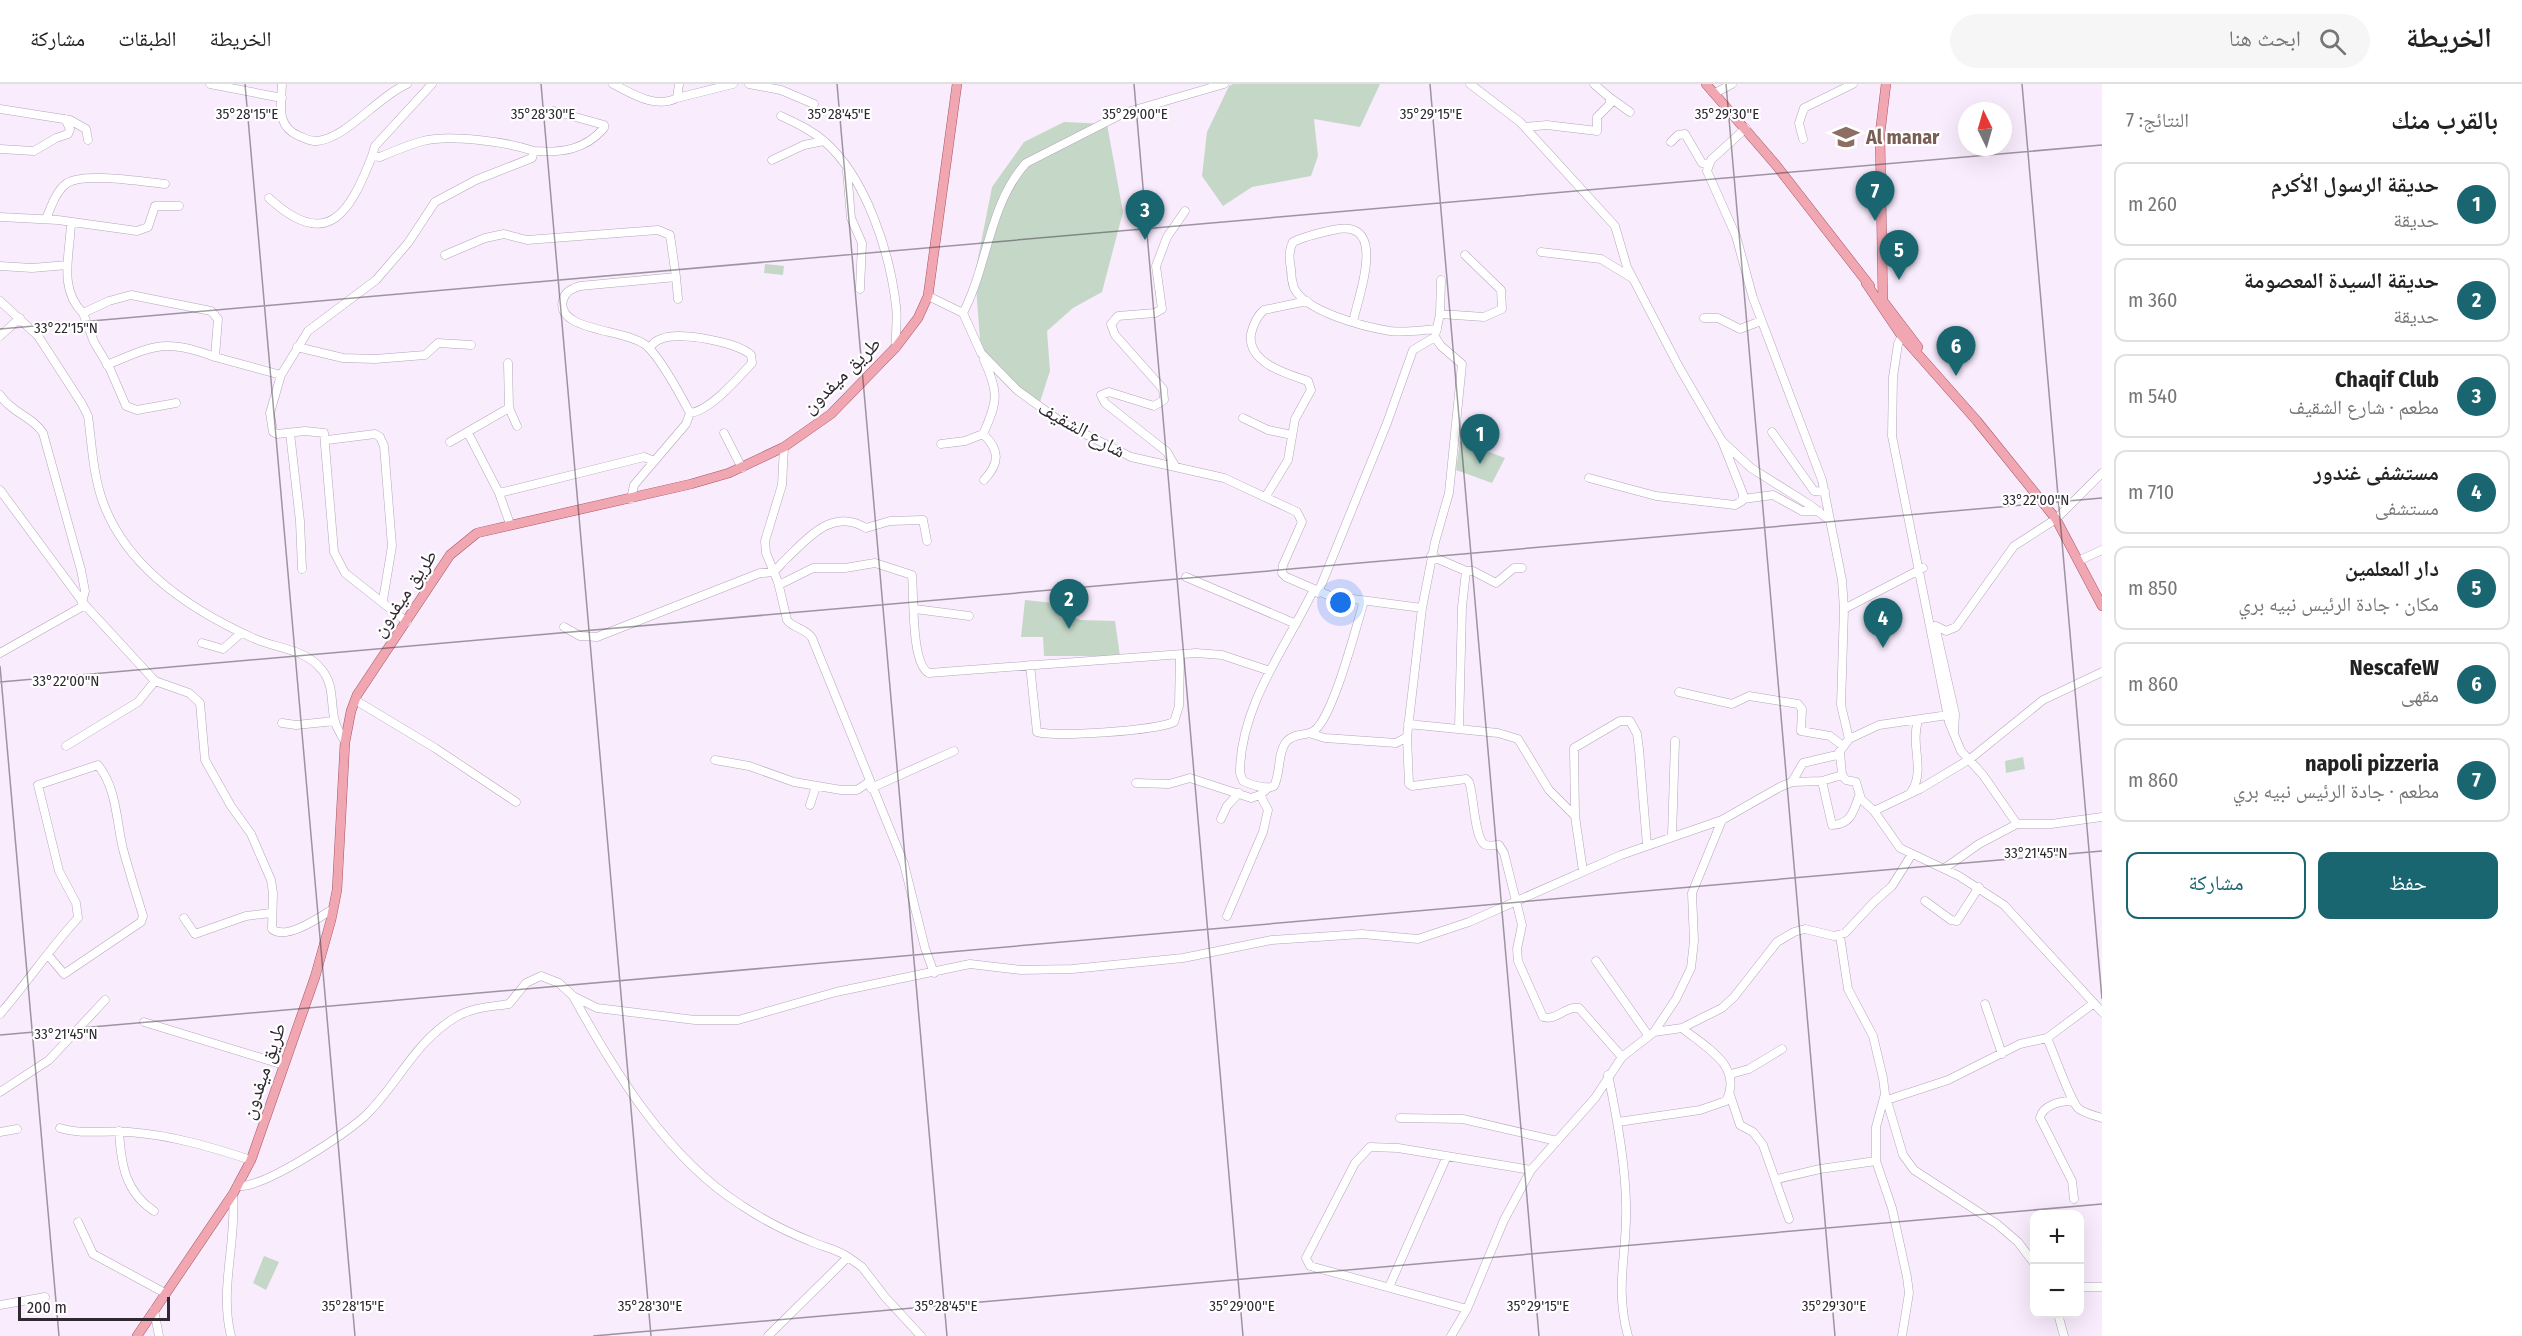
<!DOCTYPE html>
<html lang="ar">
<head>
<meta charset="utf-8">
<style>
	:root { --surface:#fff; --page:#f6f6f6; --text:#222; --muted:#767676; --line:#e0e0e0; --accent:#1a6670 }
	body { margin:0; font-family:"Fira Sans Condensed","Noto Naskh Arabic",sans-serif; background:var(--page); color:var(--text); direction:rtl }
	.controls { position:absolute; right:18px; bottom:18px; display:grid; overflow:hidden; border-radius:12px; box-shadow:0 6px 24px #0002 }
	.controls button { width:54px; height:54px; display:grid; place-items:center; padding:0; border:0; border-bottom:2px solid var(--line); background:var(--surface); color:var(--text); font:30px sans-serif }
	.compass { position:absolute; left:1958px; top:18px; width:54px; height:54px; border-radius:50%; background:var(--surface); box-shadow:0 6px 24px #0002; rotate:355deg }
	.scale { position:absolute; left:18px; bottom:15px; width:152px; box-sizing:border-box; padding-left:6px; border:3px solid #2f2931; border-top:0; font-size:16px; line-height:21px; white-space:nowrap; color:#2f2931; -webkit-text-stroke:4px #fff; paint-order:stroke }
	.you { position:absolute; left:1341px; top:519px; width:21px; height:21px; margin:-15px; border:4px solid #fff; border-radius:50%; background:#1a73e8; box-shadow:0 0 0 9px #1a73e833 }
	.badge { display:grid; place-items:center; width:39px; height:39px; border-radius:50%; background:var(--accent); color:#fff; font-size:20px; font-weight:700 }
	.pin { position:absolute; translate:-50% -50px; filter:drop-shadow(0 2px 3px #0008) }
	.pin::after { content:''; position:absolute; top:32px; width:21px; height:18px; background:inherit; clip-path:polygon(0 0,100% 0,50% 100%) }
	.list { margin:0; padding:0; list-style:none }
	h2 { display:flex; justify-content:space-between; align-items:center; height:78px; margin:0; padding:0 24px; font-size:26px }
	h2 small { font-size:20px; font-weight:400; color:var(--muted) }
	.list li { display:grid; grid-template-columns:39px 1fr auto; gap:18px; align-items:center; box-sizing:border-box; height:84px; margin:0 12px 12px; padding:0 12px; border:2px solid var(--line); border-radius:12px }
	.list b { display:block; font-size:22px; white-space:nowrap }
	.list p { margin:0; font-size:20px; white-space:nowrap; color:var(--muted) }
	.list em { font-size:20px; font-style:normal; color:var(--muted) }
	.actions { display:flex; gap:12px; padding:18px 24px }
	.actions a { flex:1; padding:14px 0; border:2px solid var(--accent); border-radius:12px; text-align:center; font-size:21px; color:var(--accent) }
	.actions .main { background:var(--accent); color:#fff }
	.icon { flex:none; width:33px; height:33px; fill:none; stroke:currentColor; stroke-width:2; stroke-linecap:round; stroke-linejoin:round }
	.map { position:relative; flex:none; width:2102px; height:1252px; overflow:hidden; direction:ltr }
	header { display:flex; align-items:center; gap:36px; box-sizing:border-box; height:84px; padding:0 30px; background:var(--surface); border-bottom:2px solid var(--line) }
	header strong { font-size:28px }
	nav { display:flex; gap:33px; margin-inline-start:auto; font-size:21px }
	.search { width:420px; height:54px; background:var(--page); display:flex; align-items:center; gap:15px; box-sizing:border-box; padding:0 21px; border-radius:33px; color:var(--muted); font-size:22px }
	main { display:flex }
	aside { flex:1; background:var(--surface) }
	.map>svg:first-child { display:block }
	.green { fill:#c5d8c8 }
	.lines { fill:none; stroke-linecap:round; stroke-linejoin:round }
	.minor-casing { stroke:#b4a6ba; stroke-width:9 }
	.major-casing { stroke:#a75564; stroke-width:10 }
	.minor { stroke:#fff; stroke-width:8 }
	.major { stroke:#f1a7b2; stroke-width:9 }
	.ticks { fill:none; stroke:#2f2931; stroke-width:1.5; stroke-opacity:0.45 }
	.labels { text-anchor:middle; stroke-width:4.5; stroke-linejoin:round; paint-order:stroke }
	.education-label { font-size:20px; font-weight:bold; fill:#785e54; stroke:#fff; text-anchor:start }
	.street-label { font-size:20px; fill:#2f2931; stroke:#fff }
	.ticks-label { font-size:15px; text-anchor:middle; fill:#2f2931; stroke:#fff; stroke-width:4.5; stroke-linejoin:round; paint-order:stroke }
</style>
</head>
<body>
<header>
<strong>الخريطة</strong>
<div class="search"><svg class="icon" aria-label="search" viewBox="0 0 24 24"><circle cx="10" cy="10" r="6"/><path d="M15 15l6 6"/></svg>ابحث هنا</div>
<nav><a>الخريطة</a><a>الطبقات</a><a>مشاركة</a></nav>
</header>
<main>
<aside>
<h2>بالقرب منك<small>النتائج: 7</small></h2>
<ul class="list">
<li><span class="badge">1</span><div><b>حديقة الرسول الأكرم</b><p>حديقة</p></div><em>260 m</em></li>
<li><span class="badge">2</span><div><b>حديقة السيدة المعصومة</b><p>حديقة</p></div><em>360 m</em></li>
<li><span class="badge">3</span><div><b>Chaqif Club</b><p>مطعم · شارع الشقيف</p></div><em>540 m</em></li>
<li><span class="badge">4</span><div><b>مستشفى غندور</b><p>مستشفى</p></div><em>710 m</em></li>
<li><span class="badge">5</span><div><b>دار المعلمين</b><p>مكان · جادة الرئيس نبيه بري</p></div><em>850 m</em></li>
<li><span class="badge">6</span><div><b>NescafeW</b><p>مقهى</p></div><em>860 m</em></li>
<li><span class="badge">7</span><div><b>napoli pizzeria</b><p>مطعم · جادة الرئيس نبيه بري</p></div><em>860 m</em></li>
</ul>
<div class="actions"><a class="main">حفظ</a><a>مشاركة</a></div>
</aside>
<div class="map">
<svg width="2102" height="1252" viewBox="0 0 2102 1252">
	<rect width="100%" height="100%" fill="#f9ecfd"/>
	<path class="green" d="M 1233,0 L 1380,0 L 1360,43 L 1314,35 L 1318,72 L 1311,92 L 1252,103 L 1223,122 L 1202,92 L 1207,48 L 1229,2 Z
		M 1064,38 L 1107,40 L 1123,128 L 1102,208 L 1073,224 L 1047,247 L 1050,287 L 1038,324 L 981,269 L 975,189 L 992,103 L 1024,58 Z
		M 765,180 L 784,182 L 783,191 L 764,189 Z
		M 1460,357 L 1505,374 L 1492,399 L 1456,386 Z
		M 1025,516 L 1054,519 L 1066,530 L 1080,536 L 1115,537 L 1120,572 L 1044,572 L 1043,553 L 1021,553 Z
		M 2023,673 L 2025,685 L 2006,689 L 2005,677 Z
		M 264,1172 L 279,1178 L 266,1206 L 253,1199 Z"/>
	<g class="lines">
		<g class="minor-casing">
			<path id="minor" d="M 210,0 L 282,14
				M 282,0 C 281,22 276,42 299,52 C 305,54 311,58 317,57 C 347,54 377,13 407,0
				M 613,0 C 633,10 655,25 677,14 L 679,0
				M 749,0 L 781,6 L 814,20
				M 1470,0 L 1520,38 L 1615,142 L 1627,183 L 1679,283 L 1722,357 L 1751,384 L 1810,421 L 1828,435
				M 1715,9 L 1732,0
				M 1609,13 L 1630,28
				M 677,14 L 733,0
				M 0,25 L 70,36 L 86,45 L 88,56
				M 781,32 C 796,39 811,46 824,57 C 866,93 890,169 896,222 C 898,236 895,249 896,263
				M 1525,43 L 1547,41 L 1597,47 L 1597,33 L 1610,20 L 1609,13 L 1594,0
				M 1746,44 L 1711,76 L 1707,87 L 1736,152 L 1753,214 L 1822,396 L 1842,496 L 1844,525 L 1923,484
				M 1803,55 L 1799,39 L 1804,24 L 1853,0
				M 1671,58 L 1678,51 L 1685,50 L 1702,79 L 1708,81
				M 0,65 L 34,67 L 56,54 L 68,50 L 70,45 L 65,35
				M 534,67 C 562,69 585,66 604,44 L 604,41 L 554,27
				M 772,76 L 804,61 L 824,57
				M 847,87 L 851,134 L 862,159 L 860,205
				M 269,114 C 327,168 350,129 372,72
				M 0,133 L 58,136 L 137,147 L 148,143 L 155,122 L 179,122
				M 46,135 C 51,123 56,107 67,99 C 85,88 143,98 165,100
				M 71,139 C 70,170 58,205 83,229 L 109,217 L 131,211 L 211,227 L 218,235 L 215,273 C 166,254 154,261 107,281
				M 1541,168 L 1601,175 L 1632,194
				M 445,171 L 485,154 L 504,150 L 527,156 L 658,146 L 670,151 L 676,193
				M 0,182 L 32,184 L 67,181
				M 928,212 L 963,229 L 981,269 L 1017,306 L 1061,338 L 1131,373 L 1224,394 L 1297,428 L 1302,438 L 1283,481 L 1282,489 L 1286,493 L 1330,512 L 1422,524
				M 0,217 L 38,252 L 82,320 L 88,332 C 92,361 93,393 104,421 C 129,486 193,527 253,554 C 276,565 305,564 322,586 C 335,602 330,620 335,638 C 337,645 342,652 345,658
				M 83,229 L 94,258 L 110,285 L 126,322 L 137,326 L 176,319
				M 963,229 C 988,181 989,120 1026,79 L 1124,29 L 1224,0
				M 1440,230 L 1441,196
				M 1704,234 L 1718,234 L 1740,245 L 1761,237
				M 1353,238 C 1359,209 1389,133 1333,146 C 1319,149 1305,152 1293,158 C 1288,167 1289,176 1291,185 C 1291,191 1292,198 1294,204 C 1306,228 1365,243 1390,247 C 1405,249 1422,246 1437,245
				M 1436,248 L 1440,230 L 1484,233 L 1502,225 L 1501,206 L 1465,171
				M 1903,249 L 1898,260 L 1893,293 L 1892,352 L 1949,638 L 1961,667 L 1983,691 L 2017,740
				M 0,252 L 20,234
				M 297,263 L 343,274 L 375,275 L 425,271 L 438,259 L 471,261
				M 649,264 C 653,260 656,256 661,255 C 678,247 738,258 751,271 L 752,279 C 738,294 710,327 690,329
				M 215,273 L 281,291
				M 0,311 C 12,329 33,333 43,349 L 81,486 L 85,507 L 82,518
				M 509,324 L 517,342
				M 1243,334 L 1268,346 L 1292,351
				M 1772,348 L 1814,407 L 1825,408
				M 290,349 L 300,437 L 302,485
				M 468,349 L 499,409 L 510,440
				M 724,349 L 742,384
				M 983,350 C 1000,366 1000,379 984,396
				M 327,356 L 375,350 L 380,353 L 384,362 L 392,462 L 383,516
				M 450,358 L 509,324 L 508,279
				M 941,360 L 965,357 L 983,350 C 998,317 999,309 984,276
				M 784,363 L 782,401 L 765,457 L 766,469 L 778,498 L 787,536 C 794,545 806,544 812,554 L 904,780 L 925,864 L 934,889
				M 1175,382 L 1167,368 L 1105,319 L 1101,311 L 1109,308 L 1154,322 L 1164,316 L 1163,305 L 1115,251 L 1111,240 L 1118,232 L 1155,229 L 1162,225 L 1156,182 L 1167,153 L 1185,127
				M 1589,394 L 1656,412 L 1735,421 L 1742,417 L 1743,410 L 1722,357
				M 0,406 L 85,521 L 155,597 L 189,609 L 200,619 L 205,676 L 231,722 L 251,750 L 271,796 L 273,809 L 272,845 C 286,857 320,833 333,825
				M 499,409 L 644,373 L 654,377
				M 1266,412 L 1288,376 L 1295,335 L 1311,306 L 1308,297 C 1287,290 1247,279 1251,250 C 1253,241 1256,233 1264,226 L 1307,217
				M 631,415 L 634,401 L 686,340 L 690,329 C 681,312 661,276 648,263 C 631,245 554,248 563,216 C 565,207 572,205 580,202 L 676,193 L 678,215
				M 1743,415 L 1773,411 L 1802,427 L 1819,427
				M 1431,472 L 1466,487
				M 2078,477 L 2102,466
				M 1186,493 L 1296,540
				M 778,498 L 783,499 L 813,484 L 845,484 L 875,479 L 912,491 C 914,511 911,581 929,589 L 1196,569 L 1222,571 L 1270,587
				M 1313,507 C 1285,565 1240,622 1240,689 L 1243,697 C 1252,701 1264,706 1274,702 C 1281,689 1277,670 1286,658 C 1295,647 1310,654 1318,643 C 1336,621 1355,547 1364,517
				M 1318,509 L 1387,339 L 1413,266 L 1435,253 L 1441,262 L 1462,280 L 1449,409 L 1435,458 L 1422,524 L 1407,653 L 1409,700 L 1412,702 L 1466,695 L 1469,698 C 1474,711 1474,752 1484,760 C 1488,763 1494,761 1499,761 L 1504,769 L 1522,841 L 1517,865 L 1518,877 L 1543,933 C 1557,937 1565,922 1579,924 L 1622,973 L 1654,948
				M 915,525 L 969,532
				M 1844,525 L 1841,621 L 1849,655
				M 407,538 L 345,489 L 334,468 L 324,349 L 305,347 L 277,350 L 273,348 L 270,329 L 281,291 L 308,247 L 376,196 L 408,159 L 435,118 L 476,96 L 532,74 L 534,67 C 507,58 451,50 423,57 C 408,61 394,67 380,73 L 372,72 L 375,62 L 432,0
				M 564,543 L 580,552 L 597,553 L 760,489 C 763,489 770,489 774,487 C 778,485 783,477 787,474 C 810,452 833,424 866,444 L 890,437 L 923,436 L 927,457
				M 1930,543 L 1936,542 L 1946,547 L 1956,543 L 2014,462 L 2056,435 L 2102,389
				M 1936,546 L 1955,630 L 1954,649
				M 202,559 L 223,565 L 241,549
				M 0,569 L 85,521
				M 1030,581 L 1037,648 C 1059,653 1153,647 1174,638 L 1179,622 L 1180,572
				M 2102,588 L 2043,616 L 1970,675 L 1920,705 L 1874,727 L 1900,764 L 1959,792 L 2004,821 L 2102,928
				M 1679,608 L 1732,620 L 1749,612 L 1798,620 L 1802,625 L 1801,647 L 1830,652 L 1843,662
				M 355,616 L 435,664 L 516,718
				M 282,639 L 296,641 L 335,637
				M 1408,640 L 1498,649 L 1518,655 L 1549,706 L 1575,732 L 1583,787
				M 1459,644 L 1462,523 L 1466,487 L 1473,487 L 1496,499 L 1514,484 L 1522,484
				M 1312,650 L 1325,654 L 1396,659 L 1407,653
				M 66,662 L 138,618 L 155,597
				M 1840,668 L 1842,691 L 1846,696 L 1856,698 L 1861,715 L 1874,727
				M 715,676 L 749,682 L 794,698 L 841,706 L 857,706 L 869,698
				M 1822,697 L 1832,741 C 1851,741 1854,726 1859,712
				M 1792,698 L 1803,679 L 1837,671 L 1849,655 L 1879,641 L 1955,630
				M 1136,699 L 1169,700 L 1190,694 L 1251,714 L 1260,711 L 1268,704
				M 871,704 L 954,667
				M 1911,708 C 1926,687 1910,661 1918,637
				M 810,721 L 816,702
				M 1575,732 L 1574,664 L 1620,637 L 1630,637 L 1637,650 L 1639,665 L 1647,761
				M 1221,735 L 1227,722 L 1239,709
				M 1722,736 L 1692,809 L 1694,857 L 1691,884 L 1676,915 L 1654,948 L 1682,944 L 1722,924 L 1734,913 L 1777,858 L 1794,848 L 1805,845 L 1834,852 L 1845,849 L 1874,818 L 1892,802 L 1912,770
				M 1672,752 L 1675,657
				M 1945,784 L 1979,760 L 2017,740 L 2051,740 L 2102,733
				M 1925,817 L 1951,836 L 1957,837 L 1979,803
				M 1227,832 L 1263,748 L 1268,726 L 1260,711
				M 184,834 L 195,850 L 246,832 L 271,829
				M 1840,852 L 1848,905 L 1873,952 L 1883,994 L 1885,1010 L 1876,1043 L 1876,1077 L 1892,1124 L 1907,1193 L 1909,1209 L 1902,1252
				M 1596,877 L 1648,951
				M 573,912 C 614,987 667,1074 741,1121 C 762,1135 787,1148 810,1157 C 823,1163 837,1165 848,1173
				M 1985,920 L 2002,970
				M 0,930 C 27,899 50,864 78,834 L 76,819 L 59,787 L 38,701 L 98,681 C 117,705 116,736 123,765 C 129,787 136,809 143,832 L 141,838 L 64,890 L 48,871
				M 144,938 L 284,981
				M 2047,954 C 2053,967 2071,1019 2079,1025 C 2085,1029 2095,1032 2102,1034
				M 1731,990 L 1749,985 L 1782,965
				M 1608,991 C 1617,1033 1625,1076 1626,1119 C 1628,1168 1614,1201 1628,1252
				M 0,1008 L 49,976 L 105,916
				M 1885,1010 L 1903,1071 L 1914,1086 L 1997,1140 L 2018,1158 L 2034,1179
				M 1730,1011 L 1740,1041 L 1753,1048 L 1763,1061 L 1789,1135
				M 1887,1016 L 1948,996 L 2020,960 L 2047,954 L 2094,919
				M 2073,1018 C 2062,1015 2042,1022 2040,1034 L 2072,1097 L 2074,1115
				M 1400,1034 L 1463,1035 L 1557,1057
				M 1618,1038 L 1700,1026 L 1726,1017 C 1744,982 1705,963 1682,944
				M 60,1044 C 82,1051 106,1046 129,1048 C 171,1051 211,1063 251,1076
				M 119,1047 C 121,1080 125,1108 154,1127
				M 0,1048 L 17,1045
				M 1777,1095 L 1820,1085 L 1876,1077
				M 237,1102 C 264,1105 343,1051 364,1033 C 398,1001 413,959 456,933 C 473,923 490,923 509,920 L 526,899 L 541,892 L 559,899 L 573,912 L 597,924 L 695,936 L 738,936 L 836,908 L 970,880 L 1021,886 L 1072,885 L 1183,874 L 1272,856 L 1362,850 L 1418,855 L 1469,838 L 1621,771 L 1722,736 L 1780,703 L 1792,698 L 1822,697 L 1842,691
				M 78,1138 L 93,1170 L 165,1209
				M 1389,1203 L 1447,1072
				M 2080,1203 L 2102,1203
				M 0,1221 L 45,1213
				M 1467,1225 L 1310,1182 L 1306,1174 L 1355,1079 L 1370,1063 L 1398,1064 L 1531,1086
				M 154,1226 L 159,1252
				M 2058,1230 L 2064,1252
				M 231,1252 C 219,1205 237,1157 233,1110
				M 768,1252 L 848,1173 L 862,1183 L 885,1213 L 921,1252
				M 1451,1252 L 1467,1225 L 1504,1136 L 1531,1086 L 1595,1014 L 1622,973"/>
		</g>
		<g class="major-casing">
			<path id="major" d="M 1706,0 L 1776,81 L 1870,202
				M 1866,199 L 1901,251 L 1977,337 L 2056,435 L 2102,522
				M 1883,217 L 1918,263
				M 1883,222 L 1880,50 L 1886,0
				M 137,1252 L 233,1110 L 251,1076 L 315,893 L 331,836 L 337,806 L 345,658 L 351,627 L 357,611 L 450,471 L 477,449 L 691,400 L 729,389 L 784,363 L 831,330 L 896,263 L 918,234 L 928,212 L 957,0"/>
		</g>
		<use href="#minor" class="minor"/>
		<use href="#major" class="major"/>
	</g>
	<path class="ticks" d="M 245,0 L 355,1252M 541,0 L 651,1252M 837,0 L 947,1252M 1134,0 L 1243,1252M 1430,0 L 1539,1252M 1726,0 L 1835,1252M 2022,0 L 2102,915M 0,245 L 2102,61M 0,582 L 59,1252M 0,598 L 2102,414M 0,951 L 2102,767M 593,1252 L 2102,1120"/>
	<defs>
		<g id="university-bare" transform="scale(2.07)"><path d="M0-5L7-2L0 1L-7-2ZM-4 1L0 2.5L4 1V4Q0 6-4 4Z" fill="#8d6e63" stroke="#fff" stroke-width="2.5" paint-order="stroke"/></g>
	</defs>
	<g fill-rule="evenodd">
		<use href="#university-bare" x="1846" y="53"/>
	</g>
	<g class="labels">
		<g class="education-label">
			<text x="1866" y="60">Al manar</text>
		</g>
		<g class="street-label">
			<text transform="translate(841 291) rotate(-44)" y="7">طريق ميفدون</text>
			<text transform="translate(1082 345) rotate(29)" y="7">شارع الشقيف</text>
			<text transform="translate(404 509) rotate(-56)" y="7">طريق ميفدون</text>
			<text transform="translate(263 987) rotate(-71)" y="7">طريق ميفدون</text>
		</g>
	</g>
	<g class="ticks-label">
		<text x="247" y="35">35°28'15"E</text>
		<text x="543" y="35">35°28'30"E</text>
		<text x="839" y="35">35°28'45"E</text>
		<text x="1135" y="35">35°29'00"E</text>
		<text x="1431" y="35">35°29'15"E</text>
		<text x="1727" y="35">35°29'30"E</text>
		<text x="66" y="249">33°22'15"N</text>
		<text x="2036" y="421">33°22'00"N</text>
		<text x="66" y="602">33°22'00"N</text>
		<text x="2036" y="774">33°21'45"N</text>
		<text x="66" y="955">33°21'45"N</text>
		<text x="353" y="1227">35°28'15"E</text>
		<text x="650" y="1227">35°28'30"E</text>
		<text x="946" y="1227">35°28'45"E</text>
		<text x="1242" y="1227">35°29'00"E</text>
		<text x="1538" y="1227">35°29'15"E</text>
		<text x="1834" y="1227">35°29'30"E</text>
	</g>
</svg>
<div class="controls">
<button>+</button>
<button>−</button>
</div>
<svg class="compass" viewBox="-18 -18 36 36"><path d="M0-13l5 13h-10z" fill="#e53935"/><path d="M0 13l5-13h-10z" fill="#767676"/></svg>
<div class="scale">200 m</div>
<div class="you"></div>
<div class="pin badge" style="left:1480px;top:380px">1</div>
<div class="pin badge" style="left:1069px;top:545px">2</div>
<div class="pin badge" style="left:1145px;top:156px">3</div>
<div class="pin badge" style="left:1883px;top:564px">4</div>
<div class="pin badge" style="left:1899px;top:196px">5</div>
<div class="pin badge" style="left:1956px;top:292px">6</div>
<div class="pin badge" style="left:1875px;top:137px">7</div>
</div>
</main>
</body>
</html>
